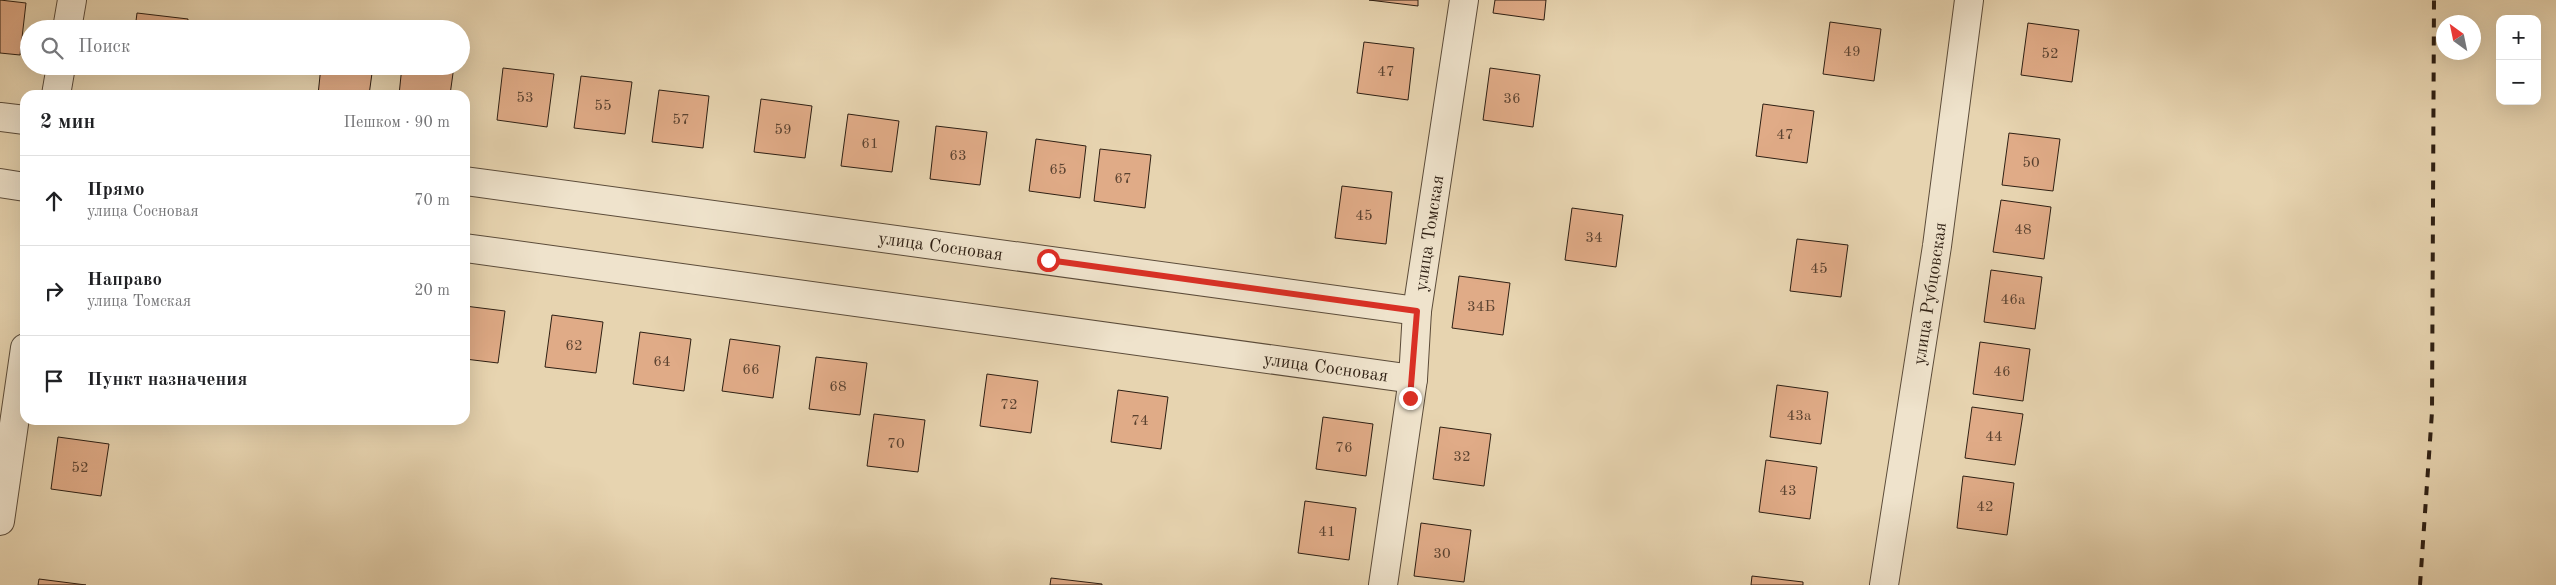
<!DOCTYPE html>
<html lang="ru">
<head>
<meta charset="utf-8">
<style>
	:root { --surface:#fff; --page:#f2f2f2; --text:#202124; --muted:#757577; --line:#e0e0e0 }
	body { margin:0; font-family:"Old Standard TT",serif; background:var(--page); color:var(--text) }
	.controls { position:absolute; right:15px; top:15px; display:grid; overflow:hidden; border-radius:10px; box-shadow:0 5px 20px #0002 }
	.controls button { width:45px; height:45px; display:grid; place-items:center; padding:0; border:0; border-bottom:1px solid var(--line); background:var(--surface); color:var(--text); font:25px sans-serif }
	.compass { position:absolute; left:2436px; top:15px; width:45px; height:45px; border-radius:50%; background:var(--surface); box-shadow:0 5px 20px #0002; rotate:327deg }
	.stop { position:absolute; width:15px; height:15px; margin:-11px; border:4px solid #d93025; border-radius:50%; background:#fff }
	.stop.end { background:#d93025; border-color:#fff; box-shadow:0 1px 5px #0008 }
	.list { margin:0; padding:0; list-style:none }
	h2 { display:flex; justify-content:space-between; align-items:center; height:65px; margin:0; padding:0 20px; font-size:21px }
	h2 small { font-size:16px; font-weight:400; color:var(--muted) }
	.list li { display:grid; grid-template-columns:32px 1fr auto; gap:15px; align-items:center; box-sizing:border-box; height:90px; padding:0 20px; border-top:1px solid var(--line) }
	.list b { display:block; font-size:19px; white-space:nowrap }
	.list p { margin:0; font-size:16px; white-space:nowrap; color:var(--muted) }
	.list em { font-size:16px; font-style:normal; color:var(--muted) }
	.icon { flex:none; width:28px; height:28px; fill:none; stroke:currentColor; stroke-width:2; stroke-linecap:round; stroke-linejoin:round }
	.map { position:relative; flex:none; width:2556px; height:585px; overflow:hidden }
	.search { position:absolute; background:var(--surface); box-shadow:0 5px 20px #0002; left:20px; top:20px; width:450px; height:55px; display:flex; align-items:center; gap:12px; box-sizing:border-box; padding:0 18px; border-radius:28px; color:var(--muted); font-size:19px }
	.panel { position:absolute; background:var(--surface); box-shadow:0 5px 20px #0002; left:20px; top:90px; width:450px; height:335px; border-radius:15px }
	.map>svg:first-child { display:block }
	.building { fill:#e0ab87; stroke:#2e1f13 }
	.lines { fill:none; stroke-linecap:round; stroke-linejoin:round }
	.street-casing { stroke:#5c4c3a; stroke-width:30 }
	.street { stroke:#efe3cc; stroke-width:28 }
	.rail { stroke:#2e1f13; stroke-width:4; stroke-dasharray:9 9; stroke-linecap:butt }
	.route { stroke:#d93025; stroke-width:6 }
	.labels { text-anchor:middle; stroke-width:4; stroke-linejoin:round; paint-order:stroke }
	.number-label { font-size:15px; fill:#5a4230 }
	.street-label { font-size:18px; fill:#2e1f13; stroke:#efe3cc }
</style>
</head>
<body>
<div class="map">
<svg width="2556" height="585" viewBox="0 0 2556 585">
	<rect width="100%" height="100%" fill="#e7d4b0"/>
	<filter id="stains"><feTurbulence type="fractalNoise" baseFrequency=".004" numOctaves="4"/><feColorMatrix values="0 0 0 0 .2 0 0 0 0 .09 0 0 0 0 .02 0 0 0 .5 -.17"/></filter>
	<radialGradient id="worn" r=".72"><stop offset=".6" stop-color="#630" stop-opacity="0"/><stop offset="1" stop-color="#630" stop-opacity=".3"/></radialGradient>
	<path class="building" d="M 0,0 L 26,3 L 20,55 L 0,53 Z
		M 1369,0 L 1418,0 L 1418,6 Z
		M 1495,0 L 1546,0 L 1544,20 L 1493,13 Z
		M 137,13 L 188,19 L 187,29 L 135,29 Z
		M 1830,22 L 1881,29 L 1874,81 L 1823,74 Z
		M 2028,23 L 2079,30 L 2072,82 L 2021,75 Z
		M 1364,42 L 1414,48 L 1408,100 L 1357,93 Z
		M 139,66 L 182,66 L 181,71 Z
		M 321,66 L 373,66 L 369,95 L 318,95 Z
		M 402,66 L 454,66 L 450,95 L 399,95 Z
		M 503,68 L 554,74 L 547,127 L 497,120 Z
		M 1490,68 L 1540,75 L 1533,127 L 1483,120 Z
		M 581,76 L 632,82 L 625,134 L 574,128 Z
		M 659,90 L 709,96 L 703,148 L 652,142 Z
		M 761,99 L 812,106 L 805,158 L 754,152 Z
		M 1763,104 L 1814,111 L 1807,163 L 1756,156 Z
		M 848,114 L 899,121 L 892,172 L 841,166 Z
		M 936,126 L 987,132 L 980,185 L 930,179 Z
		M 2009,133 L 2060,139 L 2053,191 L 2002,185 Z
		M 1036,139 L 1086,146 L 1080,198 L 1029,191 Z
		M 1100,149 L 1151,155 L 1145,208 L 1094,201 Z
		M 1342,186 L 1392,192 L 1386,244 L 1335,238 Z
		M 2001,200 L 2051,207 L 2044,259 L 1993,252 Z
		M 1572,208 L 1623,215 L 1616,267 L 1565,260 Z
		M 1797,239 L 1848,245 L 1841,297 L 1790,291 Z
		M 1991,270 L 2042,277 L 2035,329 L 1984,322 Z
		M 1459,276 L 1510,283 L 1503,335 L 1452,328 Z
		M 465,306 L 505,311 L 498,363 L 465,359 Z
		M 552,315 L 603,322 L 596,373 L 545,367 Z
		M 640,332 L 691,339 L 684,391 L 633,384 Z
		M 730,339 L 780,346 L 773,398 L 722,391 Z
		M 1980,342 L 2030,349 L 2023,401 L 1973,394 Z
		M 816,357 L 867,363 L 860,415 L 809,409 Z
		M 987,374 L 1038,381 L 1031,433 L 980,426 Z
		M 1777,385 L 1828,392 L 1821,444 L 1770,437 Z
		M 1118,390 L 1168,397 L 1161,449 L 1111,442 Z
		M 1972,407 L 2023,414 L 2015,465 L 1965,458 Z
		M 874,414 L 925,420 L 918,472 L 867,466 Z
		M 1323,417 L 1373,424 L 1366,476 L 1316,469 Z
		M 1440,427 L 1491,434 L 1484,486 L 1433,479 Z
		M 58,437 L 109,444 L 101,496 L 51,489 Z
		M 1766,460 L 1817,467 L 1810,519 L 1759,512 Z
		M 1963,476 L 2014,483 L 2007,535 L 1957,528 Z
		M 1305,501 L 1356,508 L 1349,560 L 1298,553 Z
		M 1421,523 L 1471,530 L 1464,582 L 1414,576 Z
		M 1752,576 L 1803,582 L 1803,585 L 1751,585 Z
		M 1051,578 L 1102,584 L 1102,585 L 1050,585 Z
		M 39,579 L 86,585 L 38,585 Z"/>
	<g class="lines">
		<g class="street-casing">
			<g id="street">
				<path d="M 67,29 L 72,0"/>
				<path d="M 56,95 L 61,66"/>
				<path d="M 0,117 L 25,120"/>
				<path id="s1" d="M 465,181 L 1417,311"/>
				<path d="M 0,183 L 25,187"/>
				<path id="s2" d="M 465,248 L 1413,379"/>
				<path d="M 0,521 L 25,348"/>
				<path id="s3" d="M 1383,585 L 1413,379 L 1417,311 L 1464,0"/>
				<path id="s4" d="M 1884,585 L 1937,246 L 1969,0"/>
			</g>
		</g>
		<use href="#street" class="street"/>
		<path class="rail" d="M 2420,585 L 2432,412 L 2434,0"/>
	</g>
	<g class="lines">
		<path class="route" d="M 1048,260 L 1417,311 L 1410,398"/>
	</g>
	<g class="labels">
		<g class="number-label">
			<text x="1852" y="56">49</text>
			<text x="2050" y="58">52</text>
			<text x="1386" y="76">47</text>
			<text x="525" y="102">53</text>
			<text x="1512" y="103">36</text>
			<text x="603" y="110">55</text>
			<text x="681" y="124">57</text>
			<text x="783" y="134">59</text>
			<text x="1785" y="139">47</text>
			<text x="870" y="148">61</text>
			<text x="958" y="160">63</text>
			<text x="2031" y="167">50</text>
			<text x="1058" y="174">65</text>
			<text x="1123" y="183">67</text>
			<text x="1364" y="220">45</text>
			<text x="2023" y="234">48</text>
			<text x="1594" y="242">34</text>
			<text x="1819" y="273">45</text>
			<text x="2013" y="304">46а</text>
			<text x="1481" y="311">34Б</text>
			<text x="574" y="350">62</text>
			<text x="662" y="366">64</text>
			<text x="751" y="374">66</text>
			<text x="2002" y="376">46</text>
			<text x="838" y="391">68</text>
			<text x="1009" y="409">72</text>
			<text x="1799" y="420">43а</text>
			<text x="1140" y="425">74</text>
			<text x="1994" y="441">44</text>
			<text x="896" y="448">70</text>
			<text x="1344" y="452">76</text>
			<text x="1462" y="461">32</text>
			<text x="80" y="472">52</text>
			<text x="1788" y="495">43</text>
			<text x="1985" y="511">42</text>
			<text x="1327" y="536">41</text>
			<text x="1442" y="558">30</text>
		</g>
		<g class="street-label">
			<text dy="6" stroke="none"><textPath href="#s3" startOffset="355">улица Томская</textPath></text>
			<text dy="6" stroke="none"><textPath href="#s1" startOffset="480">улица Сосновая</textPath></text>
			<text dy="6" stroke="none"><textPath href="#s4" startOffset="295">улица Рубцовская</textPath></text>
			<text dy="6" stroke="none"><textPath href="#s2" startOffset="869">улица Сосновая</textPath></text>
		</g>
	</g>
	<rect width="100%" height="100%" filter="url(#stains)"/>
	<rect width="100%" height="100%" fill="url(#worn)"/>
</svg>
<div class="controls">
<button>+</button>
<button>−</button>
</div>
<svg class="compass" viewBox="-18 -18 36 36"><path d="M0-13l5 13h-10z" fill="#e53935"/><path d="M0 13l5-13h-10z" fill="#757577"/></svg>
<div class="stop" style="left:1048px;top:260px"></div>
<div class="stop end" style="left:1410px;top:398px"></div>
<div class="search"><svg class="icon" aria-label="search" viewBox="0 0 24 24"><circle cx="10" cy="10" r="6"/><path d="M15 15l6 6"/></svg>Поиск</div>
<section class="panel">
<h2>2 мин<small>Пешком · 90 m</small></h2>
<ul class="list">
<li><svg class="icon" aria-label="ahead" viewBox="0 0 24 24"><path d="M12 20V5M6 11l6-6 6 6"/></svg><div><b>Прямо</b><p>улица Сосновая</p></div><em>70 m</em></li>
<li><svg class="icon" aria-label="right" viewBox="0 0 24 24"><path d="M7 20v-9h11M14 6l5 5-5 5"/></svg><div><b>Направо</b><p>улица Томская</p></div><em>20 m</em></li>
<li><svg class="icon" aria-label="arrive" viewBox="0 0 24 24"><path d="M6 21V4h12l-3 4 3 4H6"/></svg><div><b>Пункт назначения</b></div></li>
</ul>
</section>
</div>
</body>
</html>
